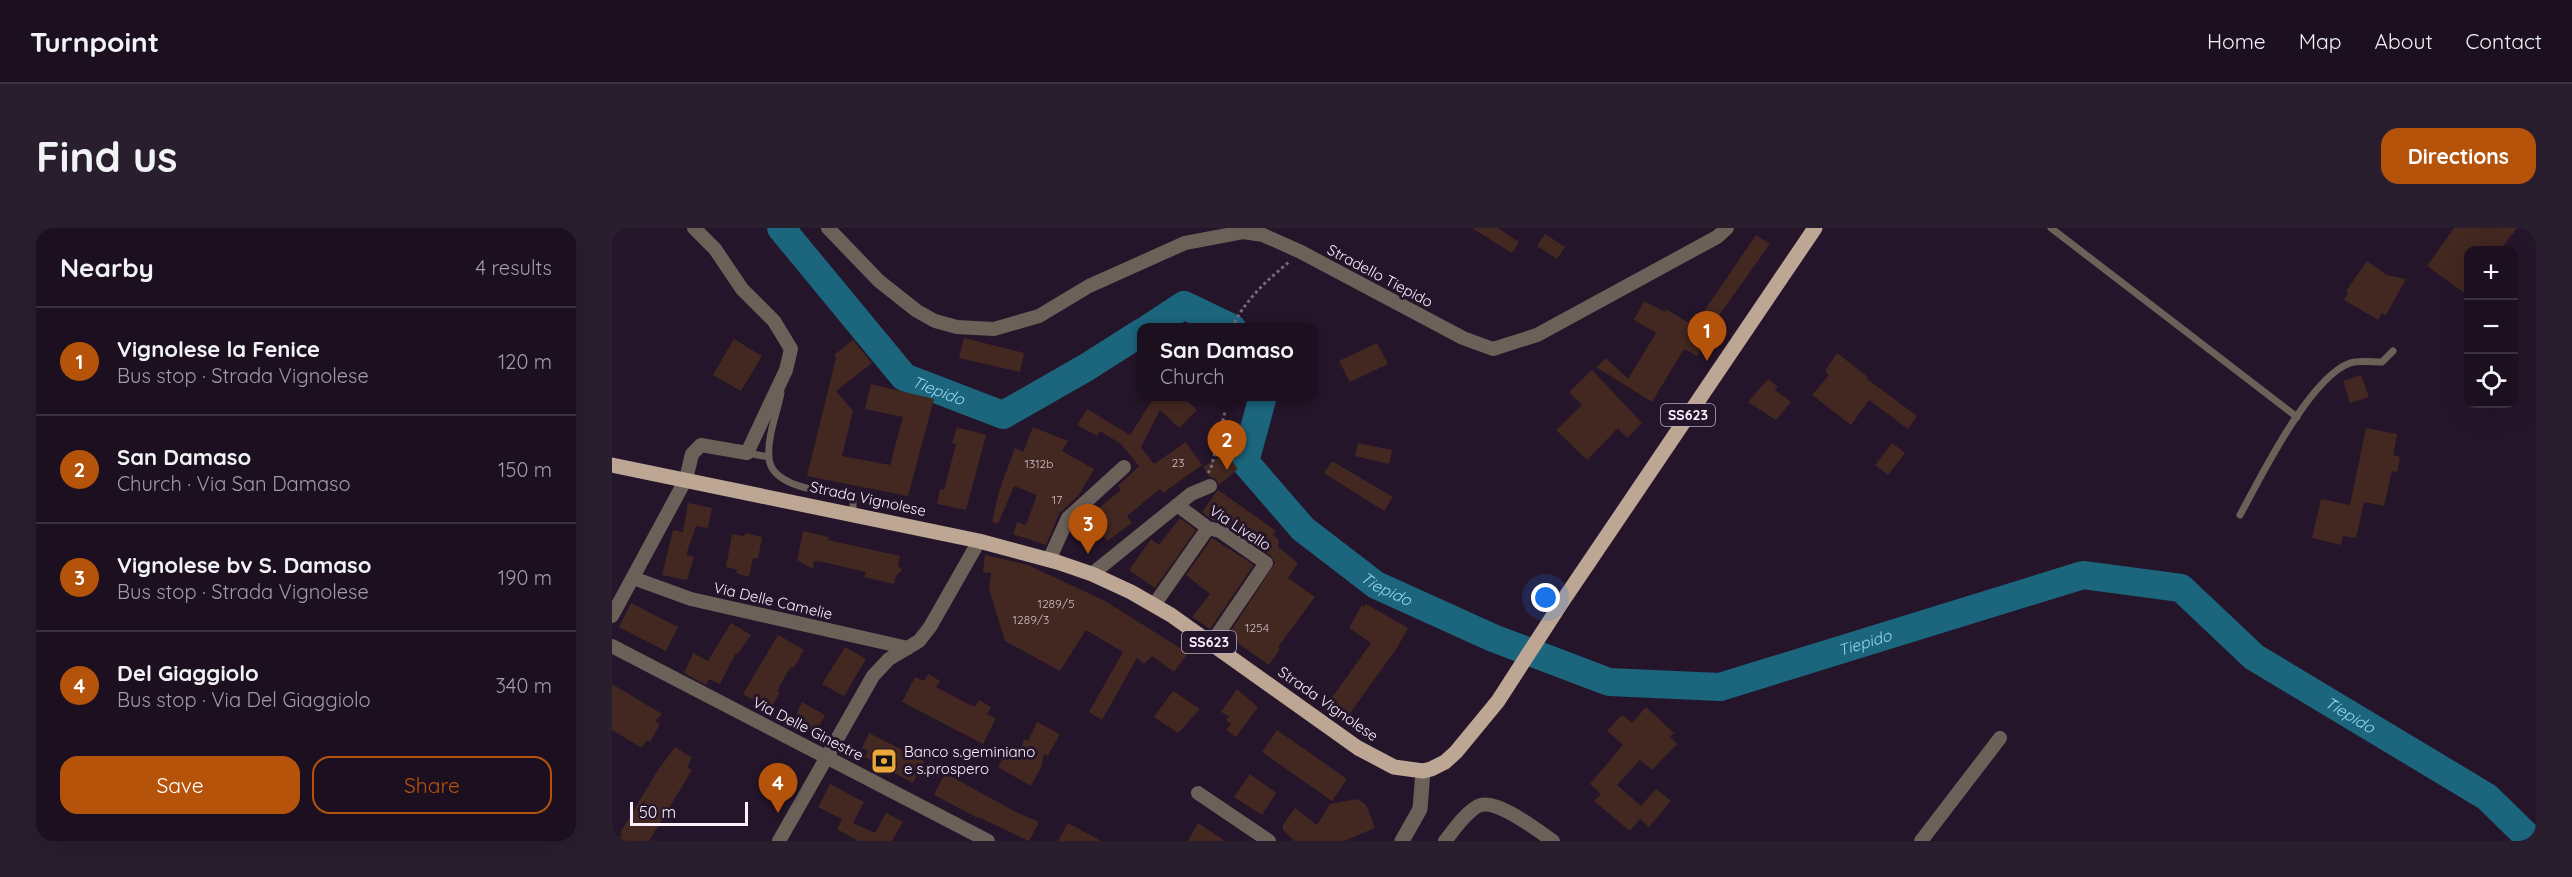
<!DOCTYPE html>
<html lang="en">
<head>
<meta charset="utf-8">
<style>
	:root { --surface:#1c1020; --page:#291e2d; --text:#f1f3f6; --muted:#a09da5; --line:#3a303e; --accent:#b45309 }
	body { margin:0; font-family:Quicksand,sans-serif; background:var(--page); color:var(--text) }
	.controls { position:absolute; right:18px; top:18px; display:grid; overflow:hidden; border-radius:12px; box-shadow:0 6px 24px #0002 }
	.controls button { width:54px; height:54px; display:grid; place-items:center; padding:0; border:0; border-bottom:2px solid var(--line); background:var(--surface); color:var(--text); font:30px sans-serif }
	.scale { position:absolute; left:18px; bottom:15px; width:118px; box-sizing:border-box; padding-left:6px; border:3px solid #faf1fd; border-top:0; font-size:16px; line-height:21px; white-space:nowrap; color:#faf1fd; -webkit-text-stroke:4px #25152a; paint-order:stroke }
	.you { position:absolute; left:934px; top:370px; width:21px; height:21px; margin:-15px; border:4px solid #fff; border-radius:50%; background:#1a73e8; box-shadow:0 0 0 9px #1a73e833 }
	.badge { display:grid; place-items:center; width:39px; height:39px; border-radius:50%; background:var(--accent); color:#fff; font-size:20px; font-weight:700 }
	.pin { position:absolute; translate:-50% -50px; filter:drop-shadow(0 2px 3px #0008) }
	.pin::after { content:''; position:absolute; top:32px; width:21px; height:18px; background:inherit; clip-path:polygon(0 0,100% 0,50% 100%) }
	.popup { position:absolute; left:525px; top:95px; width:180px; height:78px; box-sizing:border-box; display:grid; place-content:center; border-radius:12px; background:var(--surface); filter:drop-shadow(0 2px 4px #0005); font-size:20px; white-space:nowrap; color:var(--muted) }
	.popup b { font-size:22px; color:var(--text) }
	.popup::after { content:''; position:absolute; left:50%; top:100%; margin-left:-12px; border:12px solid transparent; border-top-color:var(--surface) }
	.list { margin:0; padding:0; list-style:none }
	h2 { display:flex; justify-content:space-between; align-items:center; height:78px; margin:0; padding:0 24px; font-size:26px }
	h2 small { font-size:20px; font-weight:400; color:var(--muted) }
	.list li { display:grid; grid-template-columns:39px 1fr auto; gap:18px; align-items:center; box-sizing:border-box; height:108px; padding:0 24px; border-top:2px solid var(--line) }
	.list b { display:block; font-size:22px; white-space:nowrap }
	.list p { margin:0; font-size:20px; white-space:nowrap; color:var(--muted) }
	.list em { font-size:20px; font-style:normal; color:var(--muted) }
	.actions { display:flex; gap:12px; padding:18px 24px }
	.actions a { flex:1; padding:14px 0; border:2px solid var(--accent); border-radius:18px; text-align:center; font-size:21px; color:var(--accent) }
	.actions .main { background:var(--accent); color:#fff }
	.icon { flex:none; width:33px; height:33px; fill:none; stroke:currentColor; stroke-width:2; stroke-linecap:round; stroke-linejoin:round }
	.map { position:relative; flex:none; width:1924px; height:613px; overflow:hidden; border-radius:18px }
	header { display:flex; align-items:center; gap:36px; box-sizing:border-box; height:84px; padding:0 30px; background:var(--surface); border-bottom:2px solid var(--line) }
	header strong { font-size:28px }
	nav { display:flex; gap:33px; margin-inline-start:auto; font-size:21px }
	.intro { display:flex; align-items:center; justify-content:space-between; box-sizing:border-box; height:144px; padding:0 36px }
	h1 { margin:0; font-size:42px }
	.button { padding:15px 27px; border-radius:18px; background:var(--accent); color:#fff; font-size:21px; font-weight:700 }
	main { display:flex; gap:36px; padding:0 36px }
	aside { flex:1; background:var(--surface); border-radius:18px; box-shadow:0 6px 24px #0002 }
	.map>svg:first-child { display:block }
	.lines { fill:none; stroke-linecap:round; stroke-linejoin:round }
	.river { stroke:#1b657d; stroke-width:28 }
	.building { fill:#432721 }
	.path { stroke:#76697b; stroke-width:3; stroke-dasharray:3 3; stroke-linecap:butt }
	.service { stroke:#6c6158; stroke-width:7 }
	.minor { stroke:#6c6158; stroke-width:14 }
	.tertiary { stroke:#6c6158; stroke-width:15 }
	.primary { stroke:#bda693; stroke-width:15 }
	.labels { text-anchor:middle; stroke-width:6; stroke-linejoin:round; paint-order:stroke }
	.number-label { font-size:12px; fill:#ccbec6 }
	.shield { fill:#25152a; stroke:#baafbe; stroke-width:1.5 }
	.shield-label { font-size:14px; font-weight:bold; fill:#faf1fd }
	.street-label { font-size:15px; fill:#faf1fd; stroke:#25152a }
	.poi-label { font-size:15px; fill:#faf1fd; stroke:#25152a; text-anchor:start }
	.water-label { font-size:16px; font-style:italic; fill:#94d8f3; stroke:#25152a }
</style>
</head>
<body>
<header>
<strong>Turnpoint</strong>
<nav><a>Home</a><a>Map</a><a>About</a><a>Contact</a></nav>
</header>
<div class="intro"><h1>Find us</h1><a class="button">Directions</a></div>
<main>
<aside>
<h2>Nearby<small>4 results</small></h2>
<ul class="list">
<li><span class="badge">1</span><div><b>Vignolese la Fenice</b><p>Bus stop · Strada Vignolese</p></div><em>120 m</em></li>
<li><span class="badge">2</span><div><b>San Damaso</b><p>Church · Via San Damaso</p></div><em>150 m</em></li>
<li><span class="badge">3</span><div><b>Vignolese bv S. Damaso</b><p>Bus stop · Strada Vignolese</p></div><em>190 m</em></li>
<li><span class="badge">4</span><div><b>Del Giaggiolo</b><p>Bus stop · Via Del Giaggiolo</p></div><em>340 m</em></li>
</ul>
<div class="actions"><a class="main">Save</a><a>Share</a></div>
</aside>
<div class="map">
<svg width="1924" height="613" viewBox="0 0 1924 613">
	<rect width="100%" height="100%" fill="#25152a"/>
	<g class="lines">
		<g class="river">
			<path id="s1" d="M 169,0 L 292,149 L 391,187 L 475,139 L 530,104"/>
			<path d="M 537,100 L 572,77 L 620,100"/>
			<path id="s2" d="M 651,168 L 633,234 L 691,301 L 764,357 L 881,410 L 997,454 L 1108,459 L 1471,347 L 1569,360 L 1642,429 L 1875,569 L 1920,613"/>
		</g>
	</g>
	<path class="building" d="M 860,0 L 886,0 L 907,14 L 900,25 Z
		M 1842,0 L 1905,0 L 1888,22 L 1857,22 L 1857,68 L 1815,38 Z
		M 933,6 L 953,19 L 945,31 L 925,18 Z
		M 1144,7 L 1158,16 L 1093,107 L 1098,110 L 1085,128 L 1072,121 L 1040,174 L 984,139 L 994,130 L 1016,151 L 1044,105 L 1022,92 L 1032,73 L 1053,84 L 1054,81 L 1082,98 Z
		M 1755,33 L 1775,47 L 1794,51 L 1774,87 L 1770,85 L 1766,92 L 1732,72 L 1736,65 L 1734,63 Z
		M 352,110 L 412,125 L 408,144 L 347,130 Z
		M 122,111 L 150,128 L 129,163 L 101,147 Z
		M 241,112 L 260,135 L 224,163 L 241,183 L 230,228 L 278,237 L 291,189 L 253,181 L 259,156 L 322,171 L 296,268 L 195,248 L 224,130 L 222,127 Z
		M 765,115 L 776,136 L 738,154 L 727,133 Z
		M 1225,125 L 1257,150 L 1255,151 L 1305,188 L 1296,201 L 1257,172 L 1239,197 L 1200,167 L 1217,147 L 1213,143 Z
		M 980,142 L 1030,195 L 1015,210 L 1006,200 L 975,232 L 944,202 L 970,177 L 957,164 Z
		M 1749,147 L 1757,169 L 1738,175 L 1731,153 Z
		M 1156,151 L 1166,159 L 1163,162 L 1179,174 L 1164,192 L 1136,174 Z
		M 533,168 L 570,168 L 585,182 L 567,200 L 548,182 L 529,219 L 542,236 L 574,214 L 590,237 L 551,265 L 548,261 L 515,288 L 520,295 L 495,313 L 492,309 L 478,319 L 462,300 L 463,295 L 478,282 L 482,284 L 509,262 L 506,258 L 527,238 L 509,216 L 488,203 L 485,208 L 465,197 L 475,181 L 518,207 L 539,174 Z
		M 345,199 L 374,207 L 354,282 L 325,276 L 328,261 L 332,262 L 344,216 L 340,215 Z
		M 421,199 L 456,213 L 450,223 L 482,241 L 467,267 L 449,284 L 448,283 L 434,317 L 401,306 L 405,294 L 414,297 L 425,267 L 402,258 L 386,296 L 380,294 L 387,263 L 403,220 L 411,224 Z
		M 1754,200 L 1785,206 L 1781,227 L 1788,229 L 1785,244 L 1780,243 L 1772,278 L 1752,274 L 1744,310 L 1731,308 L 1729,317 L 1700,310 L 1709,271 L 1738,277 Z
		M 746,215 L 780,222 L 777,236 L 743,228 Z
		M 1280,215 L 1293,225 L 1276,247 L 1263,237 Z
		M 614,225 L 626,241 L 607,257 L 604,251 L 598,249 L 591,239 Z
		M 720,233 L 781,269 L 772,283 L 712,245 Z
		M 606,262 L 664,303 L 661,307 L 667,312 L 666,319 L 686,335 L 676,350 L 703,369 L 666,419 L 668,421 L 657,437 L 617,409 L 615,413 L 613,412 L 663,335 L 659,328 L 613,296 L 600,292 L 590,284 Z
		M 76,275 L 100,280 L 96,300 L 84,298 L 74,327 L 82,329 L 75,352 L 50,347 L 61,302 L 71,304 Z
		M 568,290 L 584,302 L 543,360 L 517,342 L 539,311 L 547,317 Z
		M 191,303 L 217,309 L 216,312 L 288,328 L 286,337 L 290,342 L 284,348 L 282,356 L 252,349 L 254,344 L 211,334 L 202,333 L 201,341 L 185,332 Z
		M 134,305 L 150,309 L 146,331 L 141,330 L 137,349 L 124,345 L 125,342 L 114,339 L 120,306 L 132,308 Z
		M 600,310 L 642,337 L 598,401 L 580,389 L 598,366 L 574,347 Z
		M 373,327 L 416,337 L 493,373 L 576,425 L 562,444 L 540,428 L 532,436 L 525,430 L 490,492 L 477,484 L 511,424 L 474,402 L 448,443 L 393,413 L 377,361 L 379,345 L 371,344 Z
		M 19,375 L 66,399 L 54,423 L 7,399 Z
		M 754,376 L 796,400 L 785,420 L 733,492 L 714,478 L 759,415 L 737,400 L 750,377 L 752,379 Z
		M 119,395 L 139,407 L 126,426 L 124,425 L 108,456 L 97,451 L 94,457 L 72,445 L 81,425 L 96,433 Z
		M 166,407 L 192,422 L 182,440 L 179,439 L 172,450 L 165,463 L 168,464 L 158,482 L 131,466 Z
		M 233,419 L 254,431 L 232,468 L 210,456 Z
		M 316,446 L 328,453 L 324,459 L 354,475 L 363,479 L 367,472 L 379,479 L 375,486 L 384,490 L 371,516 L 290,474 L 303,449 L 312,453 Z
		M 0,456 L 50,486 L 43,493 L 48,496 L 38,514 L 35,512 L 30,520 L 0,502 Z
		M 625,461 L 646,479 L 624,509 L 614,502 L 619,496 L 614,492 L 617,488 L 609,484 Z
		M 561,463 L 588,481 L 566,505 L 542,489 Z
		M 190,474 L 213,487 L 203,505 L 181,494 Z
		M 1034,479 L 1062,505 L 1058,509 L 1065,516 L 1040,542 L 1028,532 L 1005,557 L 1029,578 L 1044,561 L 1059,573 L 1037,599 L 1028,591 L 1018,603 L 982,573 L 989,566 L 978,556 L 1011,517 L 995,503 L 1010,487 L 1020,495 Z
		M 425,494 L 448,506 L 436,528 L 432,526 L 429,539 L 419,558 L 386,539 L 393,525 L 405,531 L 412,511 L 416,513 Z
		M 665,502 L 735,551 L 720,573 L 650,524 Z
		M 257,505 L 312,533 L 301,555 L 253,529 L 256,523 L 250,520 Z
		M 63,519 L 80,530 L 75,539 L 80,542 L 37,613 L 6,613 L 10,606 L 8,605 L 46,542 Z
		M 333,545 L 402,583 L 427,594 L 417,613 L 366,589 L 366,590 L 322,567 Z
		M 638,546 L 664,565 L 650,587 L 622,569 Z
		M 218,556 L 252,574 L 241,595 L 263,605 L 274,585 L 291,594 L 280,613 L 246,613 L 225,601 L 230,591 L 206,579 Z
		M 746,571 L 754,577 L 763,600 L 732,613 L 683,613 L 671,602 L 671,597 L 683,580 L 705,597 L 718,576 Z
		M 456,595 L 489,613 L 446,613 Z
		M 586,595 L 613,613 L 576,613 Z"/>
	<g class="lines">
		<path class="path" d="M 620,100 C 632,73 655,52 677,34
			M 596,245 L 599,240 L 613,184 L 613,168"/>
		<path class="service" d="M 1439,0 L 1685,189
			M 169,165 C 165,185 155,209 157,230 C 159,261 218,264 241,269 L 241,286
			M 135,225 L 157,229
			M 1628,287 C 1649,249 1697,150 1738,135 C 1747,132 1760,134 1770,134 L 1781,123"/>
		<path class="minor" d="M 216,0 L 267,53 L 305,83 L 323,93 L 345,99 L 382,101 L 427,88 L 477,58 L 573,15 L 631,4 L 651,7 L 689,24 L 851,110 L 881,121 L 925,107 L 1105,9 L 1115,0
			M 565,277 L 596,300 L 608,303 L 654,335 L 599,416
			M 437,332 L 456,290 L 512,239
			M 480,346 L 579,266 L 598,258
			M 21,350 L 79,371 L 296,420
			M 542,377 L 596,300
			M 0,388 L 74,251 L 80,226 L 89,217 L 135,225 L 174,142 L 179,121 L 162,93 L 130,61 L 103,21 L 82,0
			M 0,418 L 376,613
			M 586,565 L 657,613
			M 167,613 L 261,448 L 277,431 L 307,413 L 318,399 L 367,313
			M 833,613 C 842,602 852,586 866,578 C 884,569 926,603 941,613
			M 1309,613 L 1388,510"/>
		<path class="tertiary" d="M 790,613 L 808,581 L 811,543"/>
		<path class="primary" d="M 0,237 L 367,313 L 445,334 L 480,346 L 519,364 L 559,387 L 746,520 L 782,539 L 811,543 L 819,541 L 833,534 L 844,524 L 886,473 L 950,374 L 1203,0"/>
	</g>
	<defs>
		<g id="bank-square" transform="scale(1.35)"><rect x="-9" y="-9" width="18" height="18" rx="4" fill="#eca93a" stroke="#25152a"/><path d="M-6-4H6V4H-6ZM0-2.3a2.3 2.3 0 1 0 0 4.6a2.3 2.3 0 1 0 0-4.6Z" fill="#111"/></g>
	</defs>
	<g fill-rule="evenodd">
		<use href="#bank-square" x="272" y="533"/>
	</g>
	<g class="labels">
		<g class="number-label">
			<text x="566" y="239">23</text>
			<text x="427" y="240">1312b</text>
			<text x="445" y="276">17</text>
			<text x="444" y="380">1289/5</text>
			<text x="419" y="396">1289/3</text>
			<text x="645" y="404">1254</text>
		</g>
		<g class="shield">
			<rect x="1049" y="176" width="54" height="22" rx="4.5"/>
			<rect x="570" y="403" width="54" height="22" rx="4.5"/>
		</g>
		<g class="shield-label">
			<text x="1076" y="192">SS623</text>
			<text x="597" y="419">SS623</text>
		</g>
		<g class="street-label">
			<text transform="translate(768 48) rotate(28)" y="5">Stradello Tiepido</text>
			<text transform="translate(256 271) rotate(12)" y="5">Strada Vignolese</text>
			<text transform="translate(628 300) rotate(33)" y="5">Via Livello</text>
			<text transform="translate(161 373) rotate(13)" y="5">Via Delle Camelie</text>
			<text transform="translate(716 476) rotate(35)" y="5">Strada Vignolese</text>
			<text transform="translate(196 501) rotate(27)" y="5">Via Delle Ginestre</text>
		</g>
		<g class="poi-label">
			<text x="292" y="529">Banco s.geminiano<tspan x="292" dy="17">e s.prospero</tspan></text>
		</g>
		<g class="water-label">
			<text dy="6" stroke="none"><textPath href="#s1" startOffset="230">Tiepido</textPath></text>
			<text dy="6" stroke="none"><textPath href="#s2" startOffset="260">Tiepido</textPath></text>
			<text dy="6" stroke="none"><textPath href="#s2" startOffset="764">Tiepido</textPath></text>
			<text dy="6" stroke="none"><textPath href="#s2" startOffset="1304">Tiepido</textPath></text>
		</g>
	</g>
</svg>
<div class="controls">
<button>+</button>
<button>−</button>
<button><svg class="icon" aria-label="locate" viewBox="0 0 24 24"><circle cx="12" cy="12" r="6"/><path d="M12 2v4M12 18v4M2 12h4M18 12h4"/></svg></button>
</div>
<div class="scale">50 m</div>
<div class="you"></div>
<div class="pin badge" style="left:1095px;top:133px">1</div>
<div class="pin badge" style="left:615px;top:242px">2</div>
<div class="popup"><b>San Damaso</b>Church</div>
<div class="pin badge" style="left:476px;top:326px">3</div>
<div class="pin badge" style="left:166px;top:585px">4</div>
</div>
</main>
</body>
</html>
